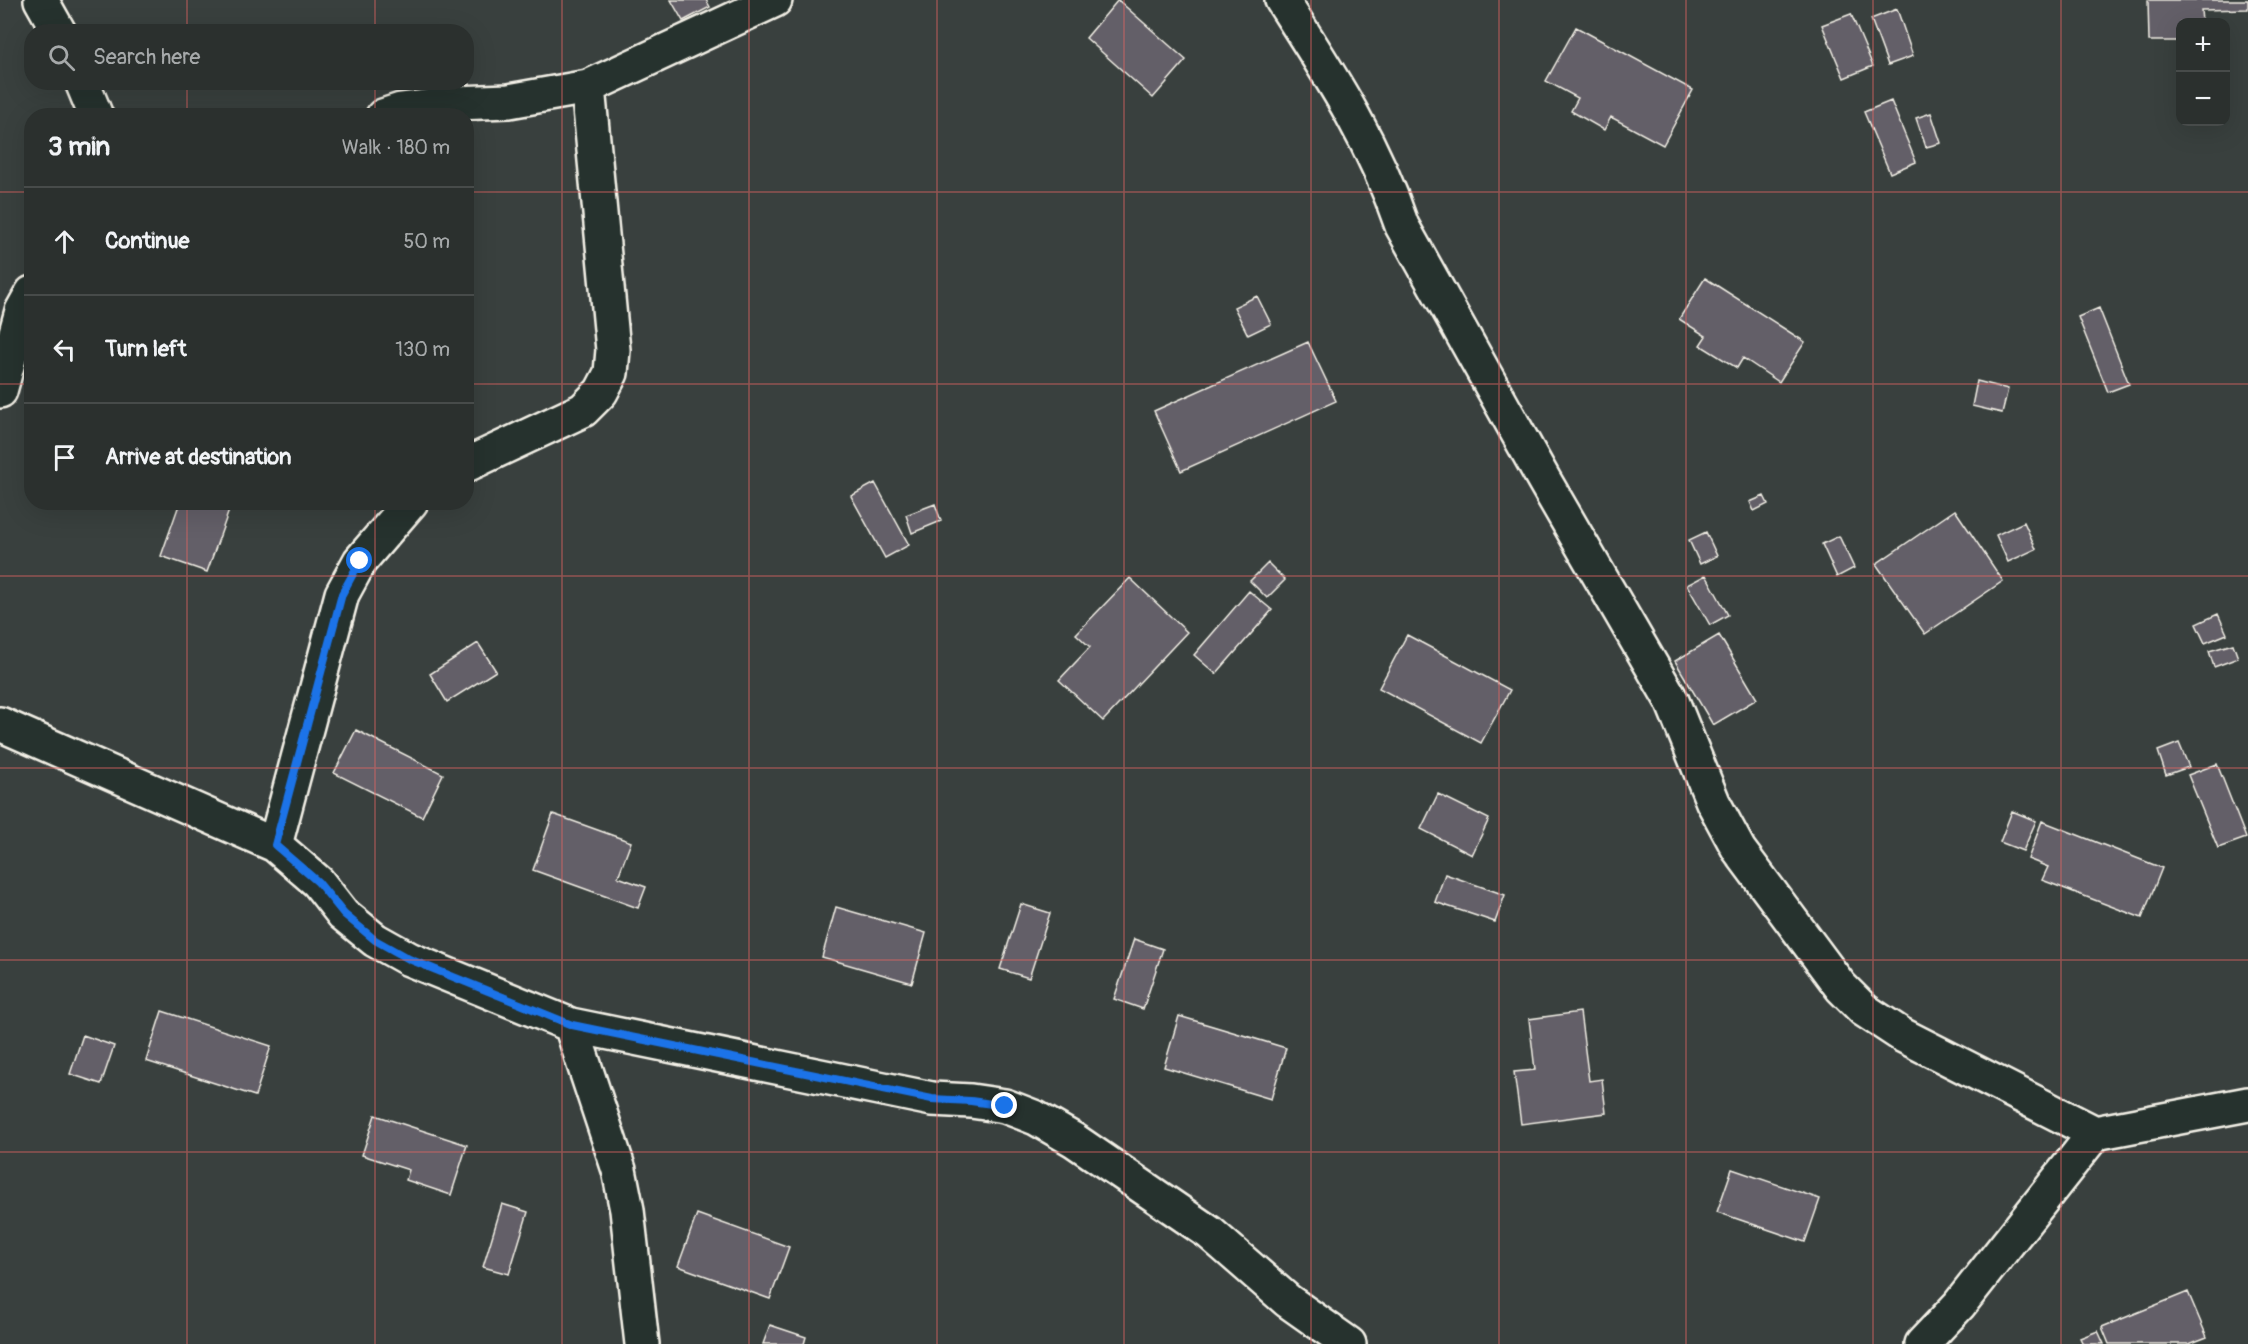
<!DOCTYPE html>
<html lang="en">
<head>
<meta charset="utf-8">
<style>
	:root { --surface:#2b302e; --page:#373c3a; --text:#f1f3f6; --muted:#a6a9aa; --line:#474b4a }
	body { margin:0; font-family:Pangolin,sans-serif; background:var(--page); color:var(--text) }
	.controls { position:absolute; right:18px; top:18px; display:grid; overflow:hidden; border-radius:12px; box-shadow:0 6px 24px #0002 }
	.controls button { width:54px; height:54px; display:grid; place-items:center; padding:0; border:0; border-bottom:2px solid var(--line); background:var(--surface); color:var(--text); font:30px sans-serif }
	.stop { position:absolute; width:18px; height:18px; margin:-14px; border:4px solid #1a73e8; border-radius:50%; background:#fff }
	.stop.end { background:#1a73e8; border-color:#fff; box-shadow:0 2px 6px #0008 }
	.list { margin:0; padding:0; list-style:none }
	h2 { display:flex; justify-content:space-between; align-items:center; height:78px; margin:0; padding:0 24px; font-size:26px }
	h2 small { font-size:20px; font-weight:400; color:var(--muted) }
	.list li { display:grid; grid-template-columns:39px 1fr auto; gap:18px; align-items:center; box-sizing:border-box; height:108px; padding:0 24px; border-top:2px solid var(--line) }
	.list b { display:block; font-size:22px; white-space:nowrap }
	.list em { font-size:20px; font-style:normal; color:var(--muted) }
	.icon { flex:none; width:33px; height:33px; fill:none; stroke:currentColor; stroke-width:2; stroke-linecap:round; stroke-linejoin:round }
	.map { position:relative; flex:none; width:2248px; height:1344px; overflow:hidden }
	.search { position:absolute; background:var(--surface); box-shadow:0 6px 24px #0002; left:24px; top:24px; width:450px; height:66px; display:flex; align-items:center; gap:15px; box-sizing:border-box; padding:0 21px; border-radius:24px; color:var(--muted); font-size:22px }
	.panel { position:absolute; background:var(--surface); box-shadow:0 6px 24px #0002; left:24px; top:108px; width:450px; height:402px; border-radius:24px }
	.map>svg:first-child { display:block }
	.building { fill:#645e67; stroke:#f4f1e8; stroke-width:1.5 }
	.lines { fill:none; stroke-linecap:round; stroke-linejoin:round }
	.minor-casing { stroke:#f4f1e8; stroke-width:38 }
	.minor { stroke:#26332d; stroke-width:33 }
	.route { stroke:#1a73e8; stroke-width:8 }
	.grid { fill:none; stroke:#df6462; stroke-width:1.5; stroke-opacity:0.55 }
</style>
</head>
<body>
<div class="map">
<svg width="2248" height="1344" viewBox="0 0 2248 1344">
	<rect width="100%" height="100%" fill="#39403e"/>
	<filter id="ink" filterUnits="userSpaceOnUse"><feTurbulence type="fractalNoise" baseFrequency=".0167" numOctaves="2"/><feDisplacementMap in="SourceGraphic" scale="12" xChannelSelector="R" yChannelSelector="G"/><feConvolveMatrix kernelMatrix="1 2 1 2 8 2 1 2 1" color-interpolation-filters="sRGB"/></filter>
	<g filter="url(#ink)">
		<path class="building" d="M 671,0 L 706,0 L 710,7 L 683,21 Z
			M 1118,0 L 1186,60 L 1153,98 L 1086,38 Z
			M 2148,0 L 2248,0 L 2248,9 L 2201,10 L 2202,22 L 2180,22 L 2180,41 L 2149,41 Z
			M 1897,9 L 1913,56 L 1888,65 L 1871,19 Z
			M 1851,14 L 1873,66 L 1844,78 L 1822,25 Z
			M 1576,27 L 1693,90 L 1663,145 L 1611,117 L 1604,130 L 1571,111 L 1578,98 L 1546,81 Z
			M 1891,101 L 1916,162 L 1890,173 L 1864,112 Z
			M 1931,113 L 1941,143 L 1926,147 L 1916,118 Z
			M 1705,278 L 1805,342 L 1779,382 L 1743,358 L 1737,368 L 1700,345 L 1706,336 L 1679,319 Z
			M 1257,296 L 1271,324 L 1248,335 L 1234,307 Z
			M 2099,308 L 2129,384 L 2108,392 L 2078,317 Z
			M 1308,342 L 1336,401 L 1181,471 L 1154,411 Z
			M 1977,381 L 2008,389 L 2002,413 L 1972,406 Z
			M 875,483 L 909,545 L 885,558 L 851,496 Z
			M 1764,496 L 1768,504 L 1754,511 L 1750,502 Z
			M 180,502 L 232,502 L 207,572 L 161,556 Z
			M 935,504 L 941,521 L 912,533 L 906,515 Z
			M 1955,510 L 2003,581 L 1925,634 L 1876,564 Z
			M 2024,522 L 2036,549 L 2008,562 L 1996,535 Z
			M 1706,532 L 1717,556 L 1700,564 L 1689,540 Z
			M 1839,536 L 1854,568 L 1837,577 L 1822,544 Z
			M 1268,563 L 1285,580 L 1267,598 L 1250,581 Z
			M 1706,575 L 1728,615 L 1710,625 L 1687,585 Z
			M 1130,578 L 1187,632 L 1103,721 L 1059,680 L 1090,647 L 1076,634 Z
			M 1249,591 L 1272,610 L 1216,674 L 1194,655 Z
			M 2218,614 L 2227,634 L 2205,643 L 2196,624 Z
			M 1407,635 L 1510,690 L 1481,743 L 1379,688 Z
			M 1719,635 L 1757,699 L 1713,725 L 1675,661 Z
			M 478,643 L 496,671 L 447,702 L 430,674 Z
			M 2233,644 L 2238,658 L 2214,667 L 2209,651 Z
			M 356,730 L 443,774 L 422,817 L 334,773 Z
			M 2179,743 L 2189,767 L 2166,775 L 2158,751 Z
			M 2217,764 L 2246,838 L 2218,848 L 2188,775 Z
			M 1438,794 L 1489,819 L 1472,855 L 1421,829 Z
			M 2012,811 L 2036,821 L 2023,851 L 2000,842 Z
			M 553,814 L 631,842 L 618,877 L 646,887 L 638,908 L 533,870 Z
			M 2042,821 L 2162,868 L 2142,918 L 2042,880 L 2048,867 L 2028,859 Z
			M 1445,874 L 1505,895 L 1495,922 L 1435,902 Z
			M 1021,904 L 1050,913 L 1029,978 L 1000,969 Z
			M 836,907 L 926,933 L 912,983 L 822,957 Z
			M 1134,939 L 1163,949 L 1143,1009 L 1114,999 Z
			M 162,1011 L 271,1046 L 255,1096 L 146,1061 Z
			M 1580,1012 L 1589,1081 L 1602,1079 L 1606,1113 L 1521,1124 L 1514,1072 L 1535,1070 L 1529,1019 Z
			M 1179,1016 L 1286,1048 L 1271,1099 L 1164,1067 Z
			M 83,1035 L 114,1046 L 101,1084 L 70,1074 Z
			M 375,1115 L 467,1145 L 451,1195 L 406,1180 L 409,1170 L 362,1155 Z
			M 1732,1169 L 1820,1199 L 1805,1242 L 1717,1212 Z
			M 502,1204 L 528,1212 L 509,1274 L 483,1267 Z
			M 697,1214 L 789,1247 L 770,1299 L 678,1266 Z
			M 2188,1292 L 2207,1337 L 2189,1344 L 2109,1344 L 2102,1327 Z
			M 770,1325 L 806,1337 L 804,1344 L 763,1344 Z
			M 2098,1331 L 2104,1344 L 2083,1344 L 2080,1338 Z"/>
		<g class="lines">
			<g class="minor-casing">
				<path id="minor" d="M 41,0 L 59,32
					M 1282,0 C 1330,75 1373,140 1402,226 L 1544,480 L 1672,701 L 1713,802 L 1739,850 L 1841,987 L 1864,1010 L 1902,1035 L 2095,1133 L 2248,1104
					M 82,82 L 96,116
					M 383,116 L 401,110 L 456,103 L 509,101 L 588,87 L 775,0
					M 0,391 L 22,311 L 32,293
					M 466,465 L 583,410 L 601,392 L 611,373 L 613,350 L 588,87
					M 0,724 L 275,845 L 318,882 L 343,914 L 375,940 L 409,959 L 571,1025 L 932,1099 L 971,1101 L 1005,1106 L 1036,1118 L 1074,1140 L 1210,1233 L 1288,1301 L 1349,1344
					M 275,845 L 342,594 L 360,561 L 411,502
					M 571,1025 L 619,1170 L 627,1210 L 642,1344
					M 1922,1344 L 1959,1305 L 2095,1133"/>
			</g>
			<use href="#minor" class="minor"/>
		</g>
	</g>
	<g class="lines" filter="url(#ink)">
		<path class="route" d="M 360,561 L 342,594 L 275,845 L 318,882 L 344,914 L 375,940 L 409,959 L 572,1025 L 932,1099 L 971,1101 L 1005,1106"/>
	</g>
	<path class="grid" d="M 187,0 L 187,32M 375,0 L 375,32M 562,0 L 562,1344M 749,0 L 749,1344M 937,0 L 937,1344M 1124,0 L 1124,1344M 1311,0 L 1311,1344M 1499,0 L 1499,1344M 1686,0 L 1686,1344M 1873,0 L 1873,1344M 2061,0 L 2061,1344M 187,82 L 187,116M 375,82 L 375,116M 0,192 L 32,192M 466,192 L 2248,192M 0,384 L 32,384M 466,384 L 2248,384M 187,502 L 187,1344M 375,502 L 375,1344M 0,576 L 2248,576M 0,768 L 2248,768M 0,960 L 2248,960M 0,1152 L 2248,1152"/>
</svg>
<div class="controls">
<button>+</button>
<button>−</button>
</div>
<div class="stop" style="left:360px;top:561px"></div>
<div class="stop end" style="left:1005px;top:1106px"></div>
<div class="search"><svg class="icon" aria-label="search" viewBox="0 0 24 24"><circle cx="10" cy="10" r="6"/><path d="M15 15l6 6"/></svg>Search here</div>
<section class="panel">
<h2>3 min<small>Walk · 180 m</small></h2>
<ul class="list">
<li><svg class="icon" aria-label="ahead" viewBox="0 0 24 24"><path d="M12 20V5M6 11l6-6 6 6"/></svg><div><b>Continue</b></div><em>50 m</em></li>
<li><svg class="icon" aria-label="left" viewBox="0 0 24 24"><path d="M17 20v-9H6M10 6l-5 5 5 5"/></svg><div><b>Turn left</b></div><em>130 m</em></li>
<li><svg class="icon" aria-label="arrive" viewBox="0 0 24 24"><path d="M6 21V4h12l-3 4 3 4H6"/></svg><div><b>Arrive at destination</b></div></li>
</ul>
</section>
</div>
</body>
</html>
